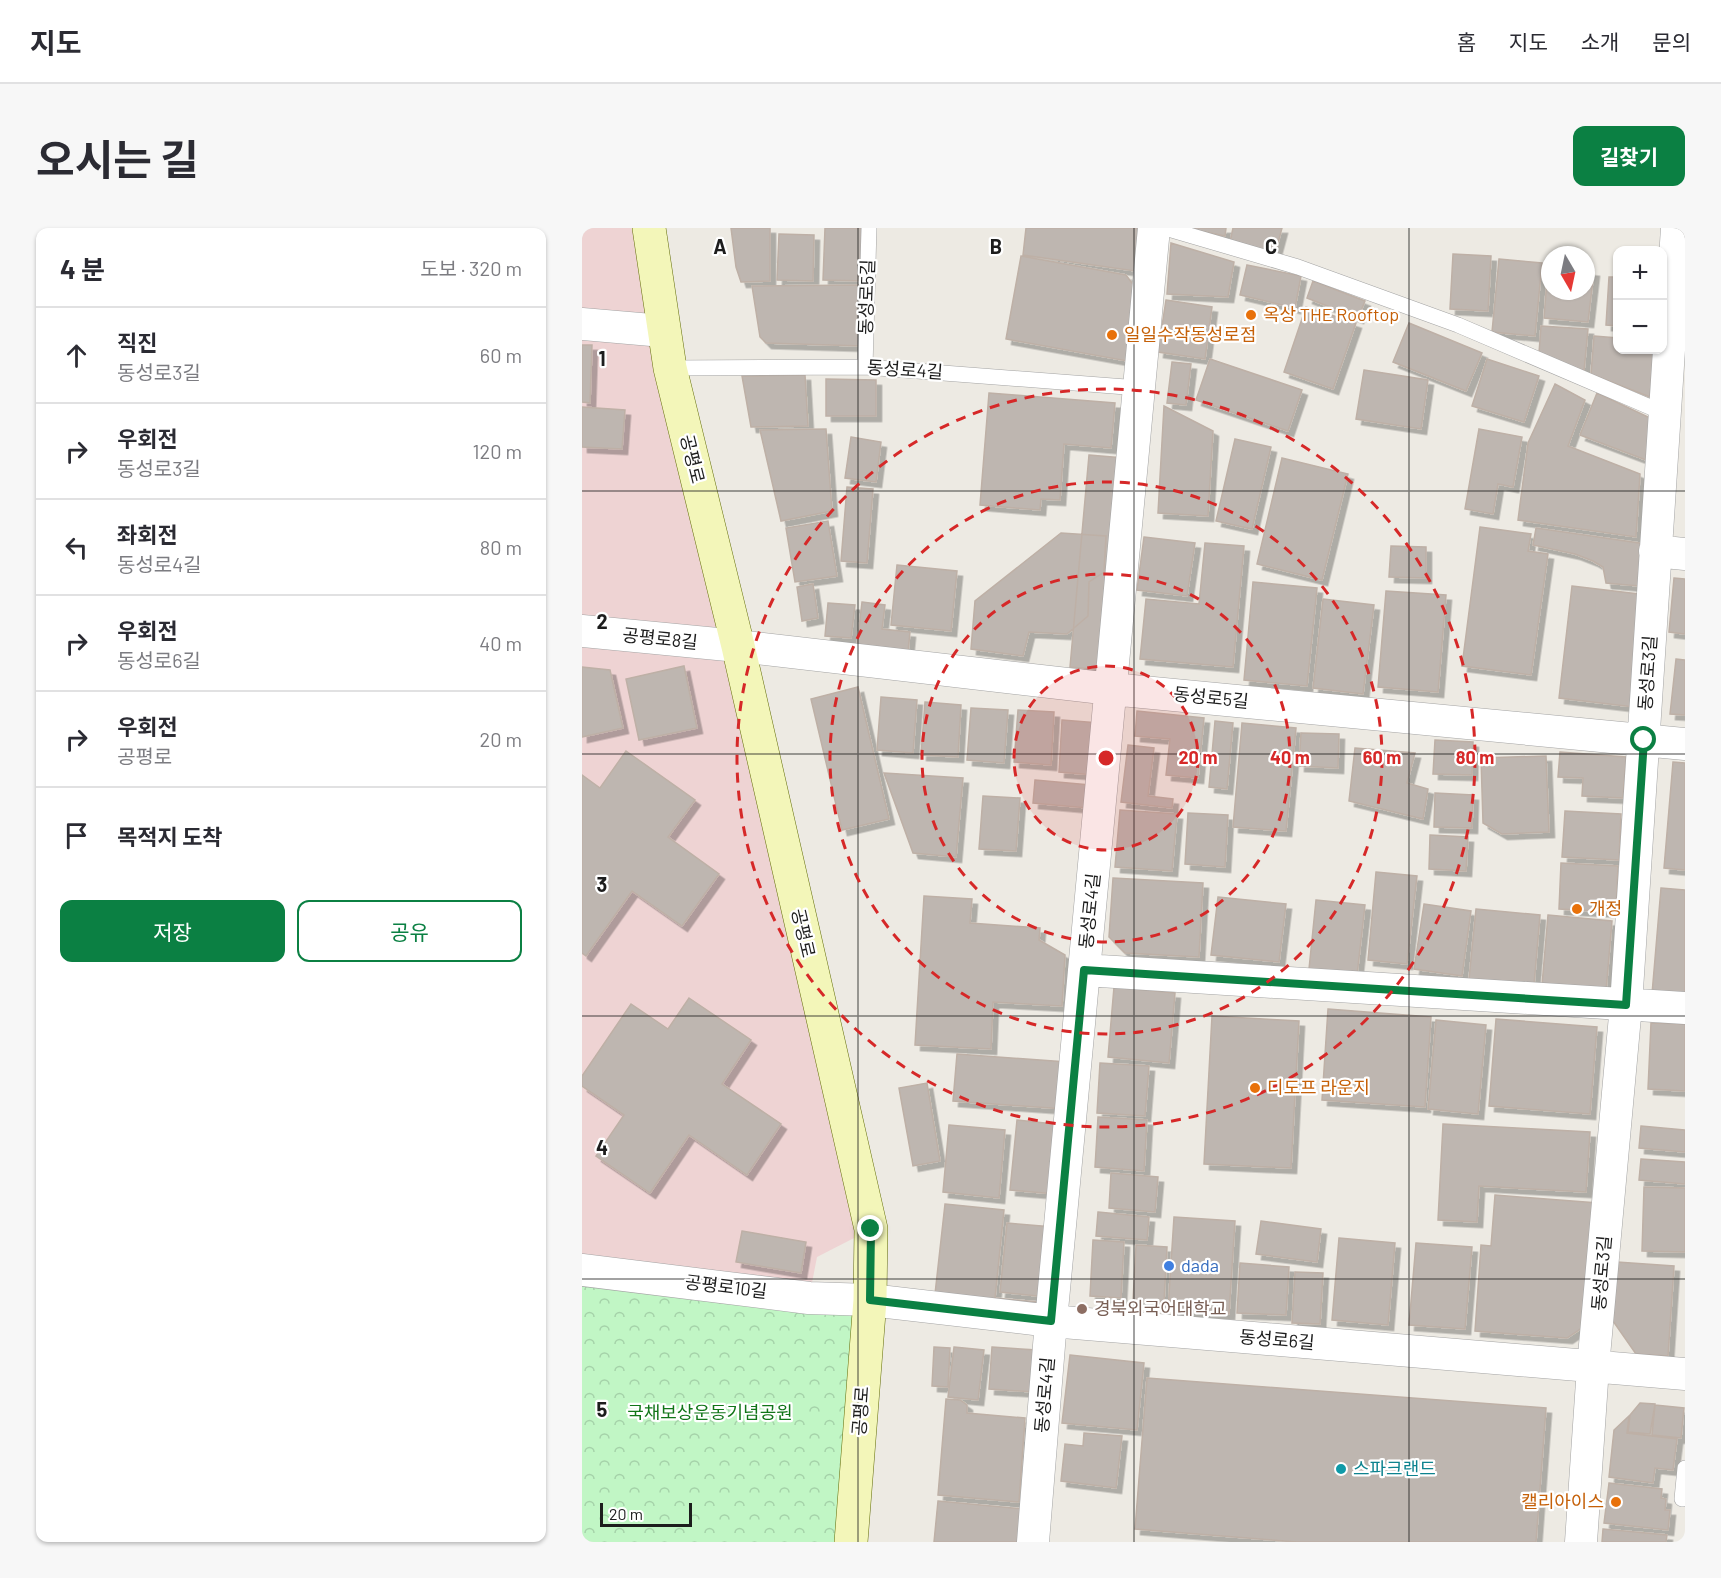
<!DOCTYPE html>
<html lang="ko">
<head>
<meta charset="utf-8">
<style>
	:root { --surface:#fff; --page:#f7f7f7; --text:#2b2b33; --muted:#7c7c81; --line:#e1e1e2; --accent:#0b8043 }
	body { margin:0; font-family:Barlow,"Noto Sans KR",sans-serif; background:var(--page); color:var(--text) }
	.controls { position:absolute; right:18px; top:18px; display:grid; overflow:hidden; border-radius:12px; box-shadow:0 2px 4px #0004 }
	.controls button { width:54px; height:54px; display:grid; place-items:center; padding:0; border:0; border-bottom:2px solid var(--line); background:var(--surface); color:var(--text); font:30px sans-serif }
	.compass { position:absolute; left:959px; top:18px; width:54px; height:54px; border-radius:50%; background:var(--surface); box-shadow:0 2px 4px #0004; rotate:171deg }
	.scale { position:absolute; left:18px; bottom:15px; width:92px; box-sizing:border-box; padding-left:6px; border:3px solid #1d1d1d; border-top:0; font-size:16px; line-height:21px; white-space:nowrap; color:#1d1d1d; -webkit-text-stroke:4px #fff; paint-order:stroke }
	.stop { position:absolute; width:18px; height:18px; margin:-14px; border:4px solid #0b8043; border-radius:50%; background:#fff }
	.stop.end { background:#0b8043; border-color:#fff; box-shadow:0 2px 6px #0008 }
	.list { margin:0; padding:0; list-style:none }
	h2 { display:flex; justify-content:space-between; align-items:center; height:78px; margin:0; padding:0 24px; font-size:26px }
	h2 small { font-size:20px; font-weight:400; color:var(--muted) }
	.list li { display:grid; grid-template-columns:39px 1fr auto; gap:18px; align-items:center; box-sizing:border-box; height:96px; padding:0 24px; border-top:2px solid var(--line) }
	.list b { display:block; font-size:22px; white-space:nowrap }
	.list p { margin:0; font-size:20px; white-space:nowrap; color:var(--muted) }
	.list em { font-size:20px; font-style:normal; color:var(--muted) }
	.actions { display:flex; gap:12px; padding:18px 24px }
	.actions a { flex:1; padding:14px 0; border:2px solid var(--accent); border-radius:12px; text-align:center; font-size:21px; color:var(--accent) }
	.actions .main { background:var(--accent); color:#fff }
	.icon { flex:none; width:33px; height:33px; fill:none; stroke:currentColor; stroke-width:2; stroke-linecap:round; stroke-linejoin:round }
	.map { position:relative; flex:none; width:1103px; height:1314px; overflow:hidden; border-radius:12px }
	header { display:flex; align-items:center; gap:36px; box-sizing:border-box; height:84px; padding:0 30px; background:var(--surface); border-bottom:2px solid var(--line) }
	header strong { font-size:28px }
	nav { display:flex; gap:33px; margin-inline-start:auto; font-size:21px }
	.intro { display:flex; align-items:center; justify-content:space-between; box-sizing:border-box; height:144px; padding:0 36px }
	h1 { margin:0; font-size:42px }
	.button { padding:15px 27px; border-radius:12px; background:var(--accent); color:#fff; font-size:21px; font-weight:700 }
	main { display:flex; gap:36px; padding:0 36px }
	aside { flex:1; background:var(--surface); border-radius:12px; box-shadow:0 2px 4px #0004 }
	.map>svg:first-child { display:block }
	.commercial { fill:#eed3d3 }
	.park { fill:url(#park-crowns) }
	.building { fill:#beb6b0; stroke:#beb0a6; stroke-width:1.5; filter:url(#shadow) }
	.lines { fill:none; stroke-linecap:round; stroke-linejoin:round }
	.lane-casing { stroke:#a4a4a4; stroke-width:16 }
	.street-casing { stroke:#a4a4a4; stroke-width:33 }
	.secondary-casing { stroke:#636d0a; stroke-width:34 }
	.lane { stroke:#fff; stroke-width:15 }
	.street { stroke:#fff; stroke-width:32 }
	.secondary { stroke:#f3f6b9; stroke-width:33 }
	.route { stroke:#0b8043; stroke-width:8 }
	.grid { fill:none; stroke:#1d1d1d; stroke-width:1.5; stroke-opacity:0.55 }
	.ring { fill:none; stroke:#d62828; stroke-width:3; stroke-dasharray:10 8 }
	.food-dot { fill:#e8710a; stroke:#fff; stroke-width:2 }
	.shop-dot { fill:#3f7fe0; stroke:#fff; stroke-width:2 }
	.education-dot { fill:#8d6e63; stroke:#fff; stroke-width:2 }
	.culture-dot { fill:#0f9aa8; stroke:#fff; stroke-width:2 }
	.labels { text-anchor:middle; stroke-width:4.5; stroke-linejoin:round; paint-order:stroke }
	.street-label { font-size:18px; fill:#1d1d1d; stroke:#fff }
	.food-label { font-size:18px; fill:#c56008; stroke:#fff; text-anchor:start }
	.shop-label { font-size:18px; fill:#366cbe; stroke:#fff; text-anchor:start }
	.education-label { font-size:18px; fill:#785e54; stroke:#fff; text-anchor:start }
	.park-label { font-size:18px; fill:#117518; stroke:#fff }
	.culture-label { font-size:18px; fill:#0d838f; stroke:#fff; text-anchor:start }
	.grid-label { font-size:20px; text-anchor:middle; font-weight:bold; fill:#1d1d1d; stroke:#fff; stroke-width:4.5; stroke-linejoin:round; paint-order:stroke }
	.centre { fill:#d62828; stroke:#fff; stroke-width:3 }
	.ring-label { font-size:18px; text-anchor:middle; font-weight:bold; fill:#d62828; stroke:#fff; stroke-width:4.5; stroke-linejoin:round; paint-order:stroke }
</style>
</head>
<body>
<header>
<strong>지도</strong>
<nav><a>홈</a><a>지도</a><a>소개</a><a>문의</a></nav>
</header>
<div class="intro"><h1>오시는 길</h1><a class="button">길찾기</a></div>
<main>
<aside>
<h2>4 분<small>도보 · 320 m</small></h2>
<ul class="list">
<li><svg class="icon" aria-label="ahead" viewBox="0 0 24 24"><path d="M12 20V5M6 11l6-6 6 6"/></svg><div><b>직진</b><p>동성로3길</p></div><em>60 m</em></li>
<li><svg class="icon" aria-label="right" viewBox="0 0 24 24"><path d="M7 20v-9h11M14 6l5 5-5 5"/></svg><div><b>우회전</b><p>동성로3길</p></div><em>120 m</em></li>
<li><svg class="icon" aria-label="left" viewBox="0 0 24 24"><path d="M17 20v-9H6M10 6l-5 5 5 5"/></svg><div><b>좌회전</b><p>동성로4길</p></div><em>80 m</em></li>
<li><svg class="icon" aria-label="right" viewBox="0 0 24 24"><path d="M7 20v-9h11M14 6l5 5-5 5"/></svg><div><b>우회전</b><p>동성로6길</p></div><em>40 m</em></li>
<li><svg class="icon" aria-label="right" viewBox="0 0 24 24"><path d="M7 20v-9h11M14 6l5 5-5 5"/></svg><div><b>우회전</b><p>공평로</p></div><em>20 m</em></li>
<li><svg class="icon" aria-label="arrive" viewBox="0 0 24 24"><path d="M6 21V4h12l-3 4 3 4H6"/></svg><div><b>목적지 도착</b></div></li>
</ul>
<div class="actions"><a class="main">저장</a><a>공유</a></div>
</aside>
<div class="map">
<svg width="1103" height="1314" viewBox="0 0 1103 1314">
	<defs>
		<pattern id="park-crowns" width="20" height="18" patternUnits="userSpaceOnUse" patternTransform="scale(1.5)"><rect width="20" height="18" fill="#c1f6c5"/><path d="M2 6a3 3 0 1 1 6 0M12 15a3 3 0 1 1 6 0" fill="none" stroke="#a5d2a9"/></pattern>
		<filter id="shadow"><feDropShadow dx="5.5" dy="5.5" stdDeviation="0" flood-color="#0004"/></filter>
	</defs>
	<rect width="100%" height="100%" fill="#edeae3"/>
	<path class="commercial" d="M 0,0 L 67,0 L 276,1008 L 235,1029 L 227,1070 L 0,1046 Z"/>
	<path class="park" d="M 0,1043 L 288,1072 L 269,1314 L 0,1314 Z"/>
	<path class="building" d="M 149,0 L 188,0 L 188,53 L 159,54 L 154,39 Z
		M 243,0 L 285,0 L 283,53 L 241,52 Z
		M 444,0 L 559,0 L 553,43 L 441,27 Z
		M 604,0 L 644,0 L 643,8 Z
		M 651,0 L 700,0 L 693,26 L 648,14 Z
		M 197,6 L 232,7 L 231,53 L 195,52 Z
		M 589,15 L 652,34 L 646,69 L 585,66 Z
		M 871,26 L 909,28 L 906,83 L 868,81 Z
		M 439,28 L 544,47 L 558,66 L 545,133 L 424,111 Z
		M 917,31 L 960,35 L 953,108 L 910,104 Z
		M 665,37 L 719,48 L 713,80 L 658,67 Z
		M 966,38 L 968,38 L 968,63 L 1004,63 L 1004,42 L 1012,43 L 1006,94 L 962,90 Z
		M 1027,49 L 1036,49 L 1036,98 L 1024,97 Z
		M 731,53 L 783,73 L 776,90 L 725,70 Z
		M 281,57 L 280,118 L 184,115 L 178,109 L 170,58 Z
		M 584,72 L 630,79 L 623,131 L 576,124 Z
		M 724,79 L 774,95 L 751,161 L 702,144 Z
		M 827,95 L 900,125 L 884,163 L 811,134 Z
		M 959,98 L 1006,101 L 1002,143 L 957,125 Z
		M 1012,108 L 1036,110 L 1036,122 L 1072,122 L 1068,169 L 1009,146 Z
		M 0,117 L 10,117 L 8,175 L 0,174 Z
		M 628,131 L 720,162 L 706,203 L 614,172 Z
		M 905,131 L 957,148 L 942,194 L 890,178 Z
		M 590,134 L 609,136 L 604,177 L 585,175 Z
		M 782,142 L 846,152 L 839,201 L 774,191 Z
		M 223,147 L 226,198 L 169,199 L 160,148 Z
		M 244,151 L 294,152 L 294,188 L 244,188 Z
		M 973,156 L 1003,172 L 986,218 L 1058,246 L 1054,309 L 936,292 L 946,215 Z
		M 407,165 L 533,175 L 529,220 L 482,216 L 478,272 L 459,271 L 458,282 L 398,277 Z
		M 1015,165 L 1068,190 L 1064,232 L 998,207 Z
		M 582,178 L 631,203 L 626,288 L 576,285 Z
		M 0,179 L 43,182 L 40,221 L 0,219 Z
		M 244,201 L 250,283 L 199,293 L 178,202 Z
		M 897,201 L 940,209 L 931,259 L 916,256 L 911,286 L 883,281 Z
		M 269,209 L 299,214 L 294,254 L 263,250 Z
		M 653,211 L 689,219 L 670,301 L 634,293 Z
		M 507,227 L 542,230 L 523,442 L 488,439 Z
		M 700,230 L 766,246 L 740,352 L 675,336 Z
		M 265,259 L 291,261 L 285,335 L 259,333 Z
		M 246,293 L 255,348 L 213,354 L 204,300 Z
		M 898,299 L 949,306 L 946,323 L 966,326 L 949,447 L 880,438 Z
		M 954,300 L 1064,316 L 1057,358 L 1024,355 L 1021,339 L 1011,333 L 993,326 L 951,317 Z
		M 479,305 L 524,308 L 522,344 L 507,354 L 506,388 L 485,406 L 447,404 L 441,428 L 389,421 L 393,373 Z
		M 562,309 L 613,315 L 605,368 L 555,362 Z
		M 623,315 L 662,318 L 651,439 L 558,431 L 564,371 L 617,376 Z
		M 809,318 L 844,319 L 844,350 L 807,349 Z
		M 315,337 L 375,343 L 369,403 L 309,397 Z
		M 1092,350 L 1103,351 L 1103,406 L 1087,404 Z
		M 671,354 L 735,360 L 725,458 L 662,452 Z
		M 231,356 L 236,390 L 220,393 L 215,359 Z
		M 990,358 L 1065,367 L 1052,479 L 977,470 Z
		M 804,363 L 864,367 L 856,464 L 796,459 Z
		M 741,371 L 792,377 L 781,466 L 731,460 Z
		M 280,374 L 303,377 L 300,401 L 328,404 L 326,424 L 275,418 Z
		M 246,375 L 273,377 L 269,410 L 243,408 Z
		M 1094,431 L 1103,432 L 1103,487 L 1088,486 Z
		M 102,438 L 115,500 L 57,512 L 44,451 Z
		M 0,439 L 28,442 L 41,500 L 0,509 Z
		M 276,459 L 307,591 L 260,602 L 229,471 Z
		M 299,469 L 335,472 L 331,525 L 295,522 Z
		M 343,474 L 379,477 L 376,529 L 339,527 Z
		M 389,480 L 426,482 L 422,535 L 385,532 Z
		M 436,482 L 472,484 L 469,537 L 432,534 Z
		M 555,483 L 622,490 L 616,550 L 584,547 L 588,511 L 553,508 Z
		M 480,492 L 517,495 L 513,547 L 477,544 Z
		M 633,493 L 651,495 L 645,561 L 627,559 Z
		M 660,495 L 714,500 L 704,603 L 651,599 Z
		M 719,505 L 757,506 L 756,540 L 717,538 Z
		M 853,512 L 891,514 L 890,547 L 851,546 Z
		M 546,517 L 572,520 L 566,568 L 591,571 L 590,580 L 539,574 Z
		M 773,520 L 833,525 L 825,555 L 846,561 L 841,591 L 767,573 Z
		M 44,523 L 113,572 L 86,609 L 137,646 L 100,698 L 50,663 L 4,728 L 0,725 L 0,547 L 18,560 Z
		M 978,524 L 1044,529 L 1041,570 L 1000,568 L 1001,550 L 976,549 Z
		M 964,528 L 967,604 L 920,606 L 901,595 L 899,530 Z
		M 1091,534 L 1103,535 L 1103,642 L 1082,640 Z
		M 302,545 L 381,550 L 374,629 L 331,625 Z
		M 453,552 L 508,557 L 506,580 L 451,575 Z
		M 853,565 L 891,567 L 890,600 L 852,599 Z
		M 401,568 L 438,570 L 434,623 L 397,621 Z
		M 538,582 L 595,586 L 590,643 L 533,639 Z
		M 983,583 L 1039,586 L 1037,632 L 980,629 Z
		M 606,585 L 646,587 L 643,639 L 603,636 Z
		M 848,607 L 886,609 L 884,643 L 847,641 Z
		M 979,635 L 1036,638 L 1034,684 L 977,681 Z
		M 794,644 L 835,648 L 825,736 L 786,732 Z
		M 531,650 L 621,655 L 617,729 L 543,725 L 527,709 Z
		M 1079,660 L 1103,662 L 1103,769 L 1070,766 Z
		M 342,668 L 390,671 L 388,695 L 458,700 L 457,712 L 483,727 L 480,778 L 411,774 L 409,821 L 333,817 Z
		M 636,669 L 704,676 L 697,734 L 629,727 Z
		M 734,672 L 783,677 L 775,747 L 727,741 Z
		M 842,676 L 889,683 L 880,748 L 832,741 Z
		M 894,681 L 958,687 L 952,757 L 887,751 Z
		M 966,687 L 1030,693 L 1024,763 L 960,757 Z
		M 532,759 L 593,765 L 587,835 L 526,829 Z
		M 107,770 L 169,812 L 140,856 L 199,896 L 165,947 L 107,907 L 68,965 L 14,928 L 42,887 L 0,858 L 0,848 L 49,776 L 86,801 Z
		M 746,781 L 849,789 L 843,879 L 740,872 Z
		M 630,788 L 717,793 L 709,940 L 622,936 Z
		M 914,791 L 1015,799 L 1008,886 L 907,878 Z
		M 854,792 L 904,797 L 896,886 L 846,881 Z
		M 1069,795 L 1103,796 L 1103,863 L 1066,861 Z
		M 375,826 L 485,834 L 482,881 L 371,873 Z
		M 518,835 L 567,838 L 563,888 L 515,885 Z
		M 345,855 L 358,933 L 331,938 L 317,860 Z
		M 516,889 L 565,892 L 562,943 L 513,939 Z
		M 435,892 L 481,897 L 473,966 L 428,962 Z
		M 861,896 L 1008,904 L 1004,964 L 897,958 L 895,994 L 856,992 Z
		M 367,897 L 423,902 L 417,970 L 361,964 Z
		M 1059,898 L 1103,902 L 1103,924 L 1057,920 Z
		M 1059,931 L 1103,934 L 1103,956 L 1057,952 Z
		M 529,945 L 576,949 L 573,984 L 527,980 Z
		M 1062,959 L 1103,960 L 1103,1024 L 1060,1023 Z
		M 913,967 L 1016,975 L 1007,1095 L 985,1110 L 893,1103 L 899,1017 L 909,1018 Z
		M 363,976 L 422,982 L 413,1070 L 456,1074 L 455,1085 L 352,1075 Z
		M 516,984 L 567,989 L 565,1012 L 514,1008 Z
		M 592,989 L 653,993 L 647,1086 L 586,1082 Z
		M 679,993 L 739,1001 L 735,1034 L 674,1026 Z
		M 425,995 L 471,999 L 464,1069 L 418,1064 Z
		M 160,1003 L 224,1014 L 219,1045 L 154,1034 Z
		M 757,1010 L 813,1015 L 806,1097 L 750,1092 Z
		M 511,1012 L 542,1014 L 539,1070 L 508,1068 Z
		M 834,1015 L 890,1019 L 883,1101 L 827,1097 Z
		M 554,1017 L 585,1019 L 582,1074 L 551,1073 Z
		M 1035,1034 L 1092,1038 L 1086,1128 L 1054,1126 L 1031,1093 Z
		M 658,1035 L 707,1039 L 704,1087 L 655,1085 Z
		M 713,1044 L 741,1045 L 738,1096 L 710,1095 Z
		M 352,1119 L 368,1120 L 366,1159 L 350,1158 Z
		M 372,1119 L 402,1122 L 396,1172 L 366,1169 Z
		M 410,1119 L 455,1122 L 452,1164 L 407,1161 Z
		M 488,1127 L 562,1135 L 555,1202 L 480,1195 Z
		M 565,1150 L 964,1180 L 954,1314 L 714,1314 L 553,1301 Z
		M 364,1171 L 378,1172 L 385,1177 L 385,1185 L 443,1190 L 437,1274 L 356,1267 Z
		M 1058,1175 L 1073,1176 L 1068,1206 L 1046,1204 L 1048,1187 Z
		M 1073,1177 L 1102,1180 L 1099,1210 L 1070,1207 Z
		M 1047,1188 L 1045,1205 L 1095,1211 L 1091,1242 L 1073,1240 L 1071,1255 L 1027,1249 L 1032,1202 Z
		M 502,1205 L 540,1208 L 534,1260 L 479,1253 L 483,1216 L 501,1218 Z
		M 1027,1255 L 1080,1261 L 1079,1270 L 1084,1271 L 1083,1282 L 1088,1282 L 1086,1302 L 1022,1295 Z
		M 356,1273 L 442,1281 L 439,1314 L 352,1314 Z
		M 1021,1301 L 1085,1307 L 1084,1314 L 1020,1314 Z"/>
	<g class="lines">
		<g class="lane-casing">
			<path id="lane" d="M 583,0 L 716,39 L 876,97 L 1082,185
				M 283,139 L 287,0
				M 88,140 L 283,139 L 557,160
				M 1100,1271 L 1103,1240"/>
		</g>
		<g class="street-casing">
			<path id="street" d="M 0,96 L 81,103
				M 1073,323 L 1103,326
				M 0,403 L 156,418 L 529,461 L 1103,516
				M 502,742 L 1103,780
				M 0,1042 L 227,1070 L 288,1072 L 469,1093 L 1103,1146
				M 451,1314 L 469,1093 L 572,0
				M 999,1314 L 1011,1139 L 1044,777 L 1095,0"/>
		</g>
		<g class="secondary-casing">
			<path id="secondary" d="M 67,0 L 88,140 L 156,418 L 289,1001 L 288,1072 L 269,1314"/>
		</g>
		<use href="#lane" class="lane"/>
		<use href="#street" class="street"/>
		<use href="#secondary" class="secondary"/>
	</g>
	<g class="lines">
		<path class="route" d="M 289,1001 L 288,1072 L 469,1093 L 502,742 L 1044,777 L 1062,512"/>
	</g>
	<path class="grid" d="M 276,0 L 276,1314M 552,0 L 552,1314M 827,0 L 827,1314M 0,263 L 1103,263M 0,526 L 1103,526M 0,788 L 1103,788M 0,1051 L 1103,1051"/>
	<circle cx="524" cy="530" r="92" fill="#d62828" fill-opacity=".12"/>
	<g class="ring">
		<circle cx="524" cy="530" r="92"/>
		<circle cx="524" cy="530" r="184"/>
		<circle cx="524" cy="530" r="276"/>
		<circle cx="524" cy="530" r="369"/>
	</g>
	<g class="food-dot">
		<circle cx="669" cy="87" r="6"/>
		<circle cx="530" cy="107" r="6"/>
		<circle cx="995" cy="681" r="6"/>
		<circle cx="673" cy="860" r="6"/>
		<circle cx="1034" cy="1274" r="6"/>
	</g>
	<circle class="shop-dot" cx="587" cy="1038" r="6"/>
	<circle class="education-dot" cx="500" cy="1081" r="6"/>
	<circle class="culture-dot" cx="759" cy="1241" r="6"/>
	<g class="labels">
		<g class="street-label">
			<text transform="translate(285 69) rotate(-88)" y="6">동성로5길</text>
			<text transform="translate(323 142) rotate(4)" y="6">동성로4길</text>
			<text transform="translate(110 231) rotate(76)" y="6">공평로</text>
			<text transform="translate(78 411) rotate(6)" y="6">공평로8길</text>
			<text transform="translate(1066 445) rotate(-86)" y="6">동성로3길</text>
			<text transform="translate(629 470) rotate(6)" y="6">동성로5길</text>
			<text transform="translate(508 683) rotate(-84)" y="6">동성로4길</text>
			<text transform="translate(221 705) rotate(77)" y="6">공평로</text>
			<text transform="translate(1020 1045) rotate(-85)" y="6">동성로3길</text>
			<text transform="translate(144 1059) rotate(7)" y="6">공평로10길</text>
			<text transform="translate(695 1112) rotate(5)" y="6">동성로6길</text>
			<text transform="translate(463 1167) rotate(-85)" y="6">동성로4길</text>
			<text transform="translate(279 1183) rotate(-86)" y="6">공평로</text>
		</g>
		<g class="food-label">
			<text x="681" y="93">옥상 THE Rooftop</text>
			<text x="542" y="113">일일수작동성로점</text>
			<text x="1007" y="687">개정</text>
			<text x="685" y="866">디도프 라운지</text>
			<text x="1022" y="1280" text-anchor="end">캘리아이스</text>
		</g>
		<g class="shop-label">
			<text x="599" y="1044">dada</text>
		</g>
		<g class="education-label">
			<text x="512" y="1087">경북외국어대학교</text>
		</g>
		<g class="park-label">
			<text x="128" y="1191">국채보상운동기념공원</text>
		</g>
		<g class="culture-label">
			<text x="771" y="1247">스파크랜드</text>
		</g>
	</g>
	<g class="grid-label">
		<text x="138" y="26">A</text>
		<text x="414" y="26">B</text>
		<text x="689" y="26">C</text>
		<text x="20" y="138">1</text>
		<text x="20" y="401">2</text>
		<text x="20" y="664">3</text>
		<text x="20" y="927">4</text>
		<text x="20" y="1189">5</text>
	</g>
	<circle cx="524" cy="530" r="9" class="centre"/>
	<g class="ring-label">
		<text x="616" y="536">20 m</text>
		<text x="708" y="536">40 m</text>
		<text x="800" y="536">60 m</text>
		<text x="893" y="536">80 m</text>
	</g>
</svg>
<div class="controls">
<button>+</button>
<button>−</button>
</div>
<svg class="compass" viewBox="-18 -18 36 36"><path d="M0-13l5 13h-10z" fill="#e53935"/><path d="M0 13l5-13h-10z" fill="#7c7c81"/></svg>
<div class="scale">20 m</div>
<div class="stop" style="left:1062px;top:512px"></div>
<div class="stop end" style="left:289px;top:1001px"></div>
</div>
</main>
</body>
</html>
